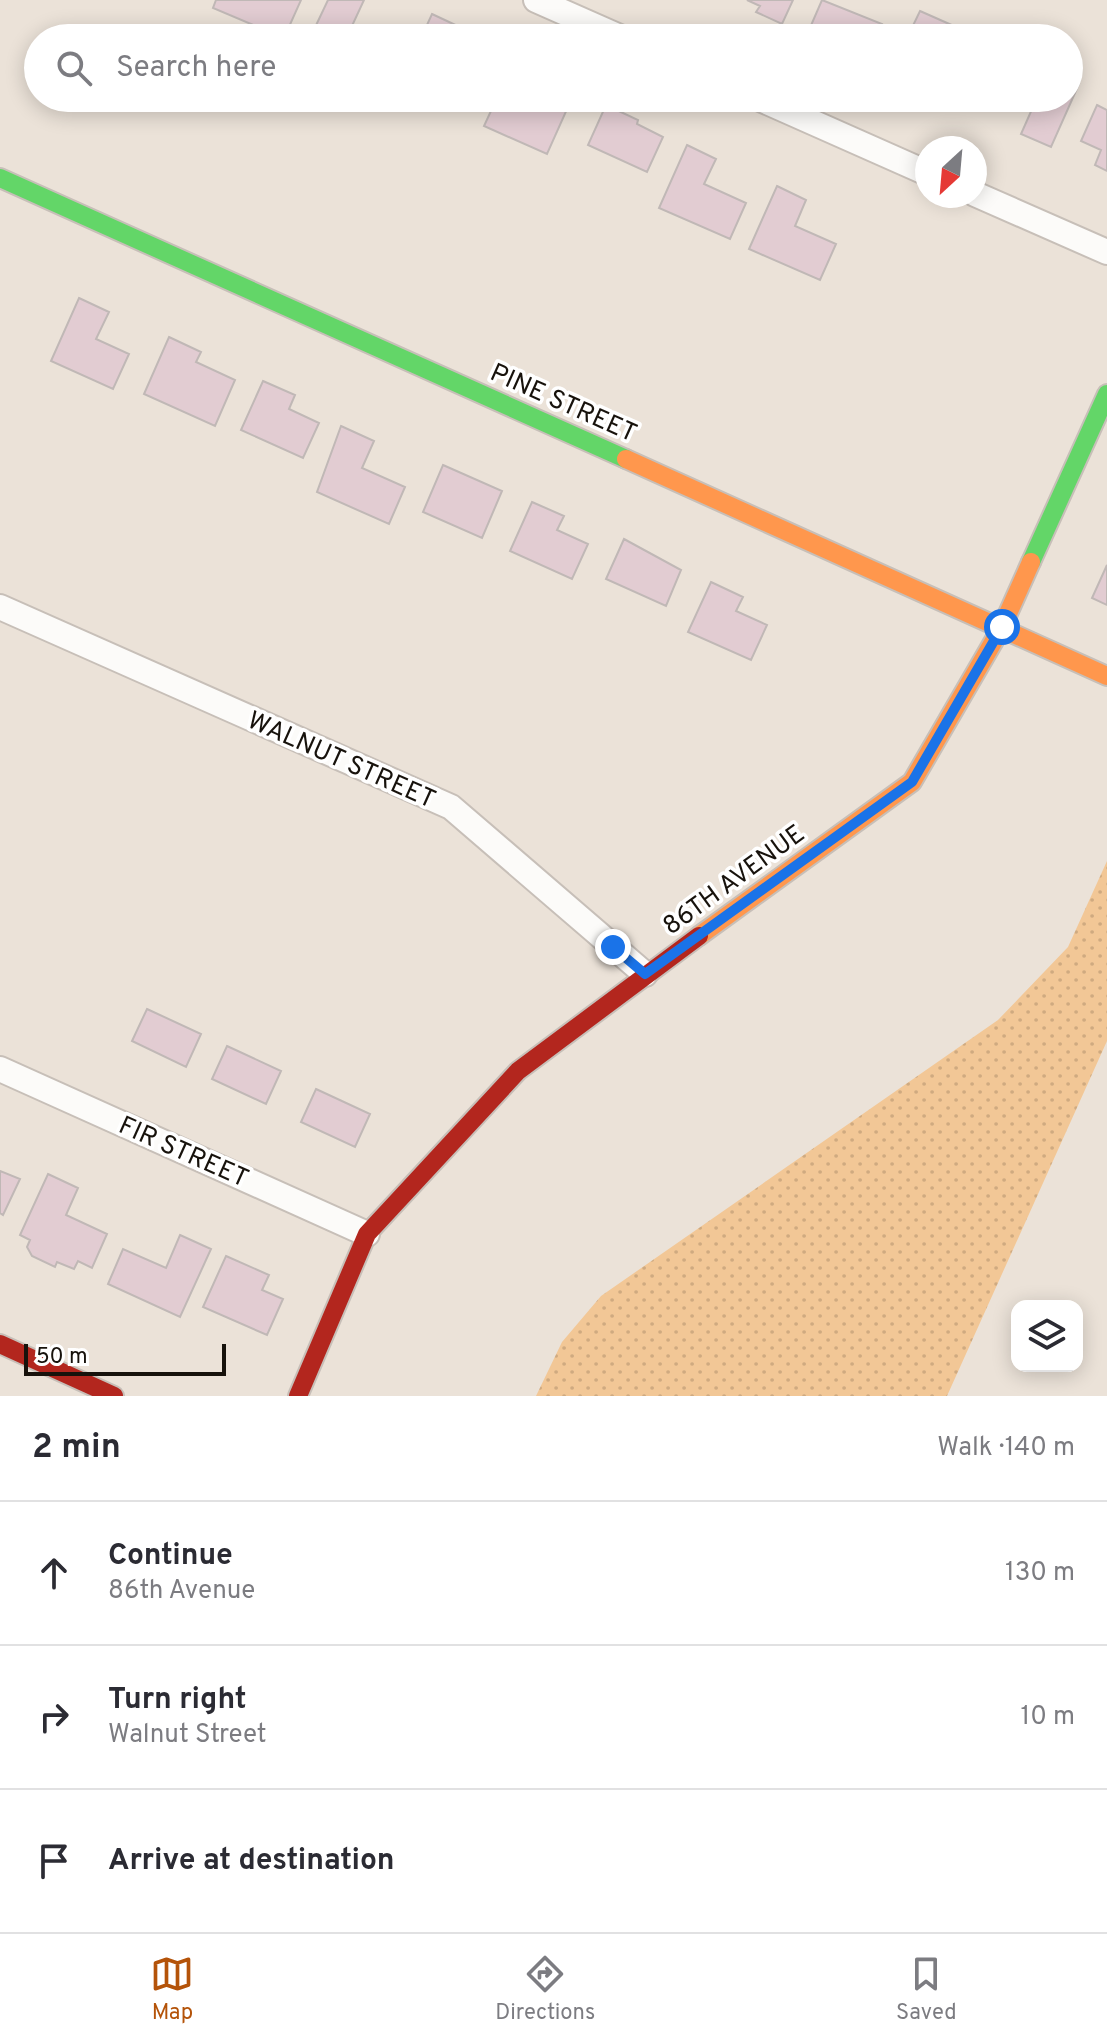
<!DOCTYPE html>
<html lang="en">
<head>
<meta charset="utf-8">
<style>
	:root { --surface:#fff; --page:#f2f2f3; --text:#2b2b33; --muted:#7c7c81; --line:#e1e1e2; --accent:#b45309 }
	body { margin:0; font-family:Overpass,sans-serif; background:var(--page); color:var(--text) }
	.controls { position:absolute; right:24px; bottom:24px; display:grid; overflow:hidden; border-radius:16px; box-shadow:0 4px 20px #0003 }
	.controls button { width:72px; height:72px; display:grid; place-items:center; padding:0; border:0; border-bottom:2px solid var(--line); background:var(--surface); color:var(--text); font:40px sans-serif }
	.compass { position:absolute; left:915px; top:136px; width:72px; height:72px; border-radius:50%; background:var(--surface); box-shadow:0 4px 20px #0003; rotate:206deg }
	.scale { position:absolute; left:24px; bottom:20px; width:202px; box-sizing:border-box; padding-left:8px; border:4px solid #17120c; border-top:0; font-size:22px; line-height:28px; white-space:nowrap; color:#17120c; -webkit-text-stroke:6px #fff; paint-order:stroke }
	.stop { position:absolute; width:24px; height:24px; margin:-18px; border:6px solid #1a73e8; border-radius:50%; background:#fff }
	.stop.end { background:#1a73e8; border-color:#fff; box-shadow:0 2px 8px #0008 }
	.list { margin:0; padding:0; list-style:none }
	h2 { display:flex; justify-content:space-between; align-items:center; height:104px; margin:0; padding:0 32px; font-size:34px }
	h2 small { font-size:26px; font-weight:400; color:var(--muted) }
	.list li { display:grid; grid-template-columns:52px 1fr auto; gap:24px; align-items:center; box-sizing:border-box; height:144px; padding:0 32px; border-top:2px solid var(--line) }
	.list b { display:block; font-size:30px; white-space:nowrap }
	.list p { margin:0; font-size:26px; white-space:nowrap; color:var(--muted) }
	.list em { font-size:26px; font-style:normal; color:var(--muted) }
	.icon { flex:none; width:44px; height:44px; fill:none; stroke:currentColor; stroke-width:2; stroke-linecap:round; stroke-linejoin:round }
	.map { position:relative; flex:none; width:1107px; height:1396px; overflow:hidden }
	.search { position:absolute; background:var(--surface); box-shadow:0 4px 20px #0003; left:24px; right:24px; top:24px; height:88px; display:flex; align-items:center; gap:20px; box-sizing:border-box; padding:0 28px; border-radius:44px; color:var(--muted); font-size:30px }
	.sheet { height:536px; background:var(--surface) }
	nav { display:flex; justify-content:space-around; align-items:center; box-sizing:border-box; height:112px; border-top:2px solid var(--line); background:var(--surface); font-size:22px; color:var(--muted) }
	nav a { display:grid; justify-items:center; gap:4px }
	nav .on { color:var(--accent) }
	.map>svg:first-child { display:block }
	.grass { fill:url(#grass-dots) }
	.building { fill:#e2ccd2; stroke:#c0b8b6; stroke-width:2 }
	.lines { fill:none; stroke-linecap:round; stroke-linejoin:round }
	.street-casing { stroke:#c7bfb8; stroke-width:28 }
	.fast-casing { stroke:#c7bfb8; stroke-width:22 }
	.slow-casing { stroke:#c7bfb8; stroke-width:22 }
	.jam-casing { stroke:#c7bfb8; stroke-width:22 }
	.street { stroke:#fcfbf9; stroke-width:24 }
	.fast { stroke:#63d668; stroke-width:18 }
	.slow { stroke:#ff974d; stroke-width:18 }
	.jam { stroke:#b3261e; stroke-width:18 }
	.route { stroke:#1a73e8; stroke-width:10 }
	.labels { text-anchor:middle; stroke-width:7; stroke-linejoin:round; paint-order:stroke }
	.street-label { font-size:26px; fill:#17120c; stroke:#fff }
</style>
</head>
<body>
<div class="map">
<svg width="1107" height="1396" viewBox="0 0 1107 1396">
	<defs>
		<pattern id="grass-dots" width="8" height="8" patternUnits="userSpaceOnUse" patternTransform="scale(2)"><rect width="8" height="8" fill="#f2c796"/><path d="M2 2h.1M6 6h.1" fill="none" stroke="#cfaa80" stroke-width="1.8" stroke-linecap="round"/></pattern>
	</defs>
	<rect width="100%" height="100%" fill="#ebe2d8"/>
	<path class="grass" d="M 1107,861 L 1107,1041 L 947,1396 L 536,1396 L 562,1342 L 601,1296 L 998,1020 L 1068,947 Z"/>
	<path class="building" d="M 216,0 L 301,0 L 284,38 L 213,8 Z
		M 328,0 L 364,0 L 351,28 L 375,38 L 310,38 Z
		M 747,0 L 793,0 L 782,24 L 756,12 L 760,6 Z
		M 822,0 L 882,24 L 876,38 L 826,38 L 809,30 Z
		M 920,11 L 981,38 L 907,38 Z
		M 432,14 L 462,28 L 457,38 L 421,38 Z
		M 1069,80 L 1079,84 L 1051,147 L 1021,134 L 1033,107 L 1013,98 L 1069,98 Z
		M 449,98 L 470,98 L 466,106 Z
		M 497,98 L 516,98 L 533,106 L 536,98 L 572,98 L 547,154 L 484,126 Z
		M 947,98 L 965,98 L 962,105 Z
		M 606,105 L 638,120 L 637,124 L 663,137 L 647,172 L 588,145 Z
		M 1097,105 L 1107,110 L 1107,171 L 1095,165 L 1101,150 L 1081,141 Z
		M 687,145 L 716,159 L 704,184 L 746,203 L 730,239 L 659,208 Z
		M 777,186 L 806,200 L 795,226 L 836,244 L 820,280 L 749,249 Z
		M 79,298 L 109,312 L 96,339 L 129,354 L 113,389 L 51,361 Z
		M 169,337 L 201,352 L 196,362 L 235,380 L 215,426 L 144,394 Z
		M 263,381 L 295,395 L 289,409 L 319,423 L 303,458 L 241,430 Z
		M 341,426 L 374,441 L 362,468 L 405,487 L 389,524 L 317,492 Z
		M 443,465 L 502,491 L 482,538 L 423,512 Z
		M 532,502 L 564,516 L 557,530 L 588,544 L 572,579 L 510,551 Z
		M 624,539 L 681,570 L 666,606 L 606,579 Z
		M 1107,565 L 1107,605 L 1092,598 Z
		M 711,582 L 743,597 L 736,611 L 767,625 L 751,660 L 688,632 Z
		M 147,1009 L 201,1034 L 186,1067 L 132,1041 Z
		M 227,1046 L 281,1071 L 266,1104 L 212,1079 Z
		M 316,1089 L 370,1114 L 355,1147 L 301,1122 Z
		M 0,1171 L 20,1179 L 3,1215 L 0,1213 Z
		M 48,1174 L 78,1188 L 66,1215 L 107,1234 L 92,1268 L 78,1261 L 74,1269 L 57,1262 L 55,1267 L 32,1256 L 27,1247 L 30,1240 L 20,1235 Z
		M 180,1235 L 211,1249 L 180,1317 L 108,1284 L 123,1249 L 166,1268 Z
		M 226,1256 L 269,1275 L 262,1290 L 283,1299 L 267,1335 L 203,1307 Z"/>
	<g class="lines">
		<g class="street-casing">
			<path id="street" d="M 536,0 L 622,38
				M 758,98 L 927,173
				M 975,194 L 1107,252
				M 0,607 L 451,807 L 645,974
				M 0,1069 L 367,1234"/>
		</g>
		<g class="fast-casing">
			<path id="fast" d="M 0,178 L 626,459
				M 1031,562 L 1107,394"/>
		</g>
		<g class="slow-casing">
			<path id="slow" d="M 626,459 L 1107,676
				M 699,936 L 912,782 L 1002,627 L 1031,562"/>
		</g>
		<g class="jam-casing">
			<path id="jam" d="M 0,1344 L 114,1396
				M 298,1396 L 367,1234 L 518,1071 L 699,936"/>
		</g>
		<use href="#street" class="street"/>
		<use href="#fast" class="fast"/>
		<use href="#slow" class="slow"/>
		<use href="#jam" class="jam"/>
	</g>
	<g class="lines">
		<path class="route" d="M 613,947 L 645,974 L 912,782 L 1002,627"/>
	</g>
	<g class="labels">
		<g class="street-label">
			<text transform="translate(564 402) rotate(24)" y="9">PINE STREET</text>
			<text transform="translate(342 759) rotate(24)" y="9">WALNUT STREET</text>
			<text transform="translate(733 879) rotate(-36)" y="9">86TH AVENUE</text>
			<text transform="translate(184 1151) rotate(24)" y="9">FIR STREET</text>
		</g>
	</g>
</svg>
<div class="controls">
<button><svg class="icon" aria-label="layers" viewBox="0 0 24 24"><path d="M12 4l9 5-9 5-9-5zM3 14l9 5 9-5"/></svg></button>
</div>
<svg class="compass" viewBox="-18 -18 36 36"><path d="M0-13l5 13h-10z" fill="#e53935"/><path d="M0 13l5-13h-10z" fill="#7c7c81"/></svg>
<div class="scale">50 m</div>
<div class="stop" style="left:1002px;top:627px"></div>
<div class="stop end" style="left:613px;top:947px"></div>
<div class="search"><svg class="icon" aria-label="search" viewBox="0 0 24 24"><circle cx="10" cy="10" r="6"/><path d="M15 15l6 6"/></svg>Search here</div>
</div>
<section class="sheet">
<h2>2 min<small>Walk · 140 m</small></h2>
<ul class="list">
<li><svg class="icon" aria-label="ahead" viewBox="0 0 24 24"><path d="M12 20V5M6 11l6-6 6 6"/></svg><div><b>Continue</b><p>86th Avenue</p></div><em>130 m</em></li>
<li><svg class="icon" aria-label="right" viewBox="0 0 24 24"><path d="M7 20v-9h11M14 6l5 5-5 5"/></svg><div><b>Turn right</b><p>Walnut Street</p></div><em>10 m</em></li>
<li><svg class="icon" aria-label="arrive" viewBox="0 0 24 24"><path d="M6 21V4h12l-3 4 3 4H6"/></svg><div><b>Arrive at destination</b></div></li>
</ul>
</section>
<nav>
<a class="on"><svg class="icon" aria-label="map" viewBox="0 0 24 24"><path d="M3 6l6-2 6 2 6-2v14l-6 2-6-2-6 2zM9 4v14M15 6v14"/></svg>Map</a>
<a><svg class="icon" aria-label="directions" viewBox="0 0 24 24"><path d="M12 3l9 9-9 9-9-9zM9 14v-3h6M13 9l2 2-2 2"/></svg>Directions</a>
<a><svg class="icon" aria-label="saved" viewBox="0 0 24 24"><path d="M7 4h10v16l-5-4-5 4z"/></svg>Saved</a>
</nav>
</body>
</html>
